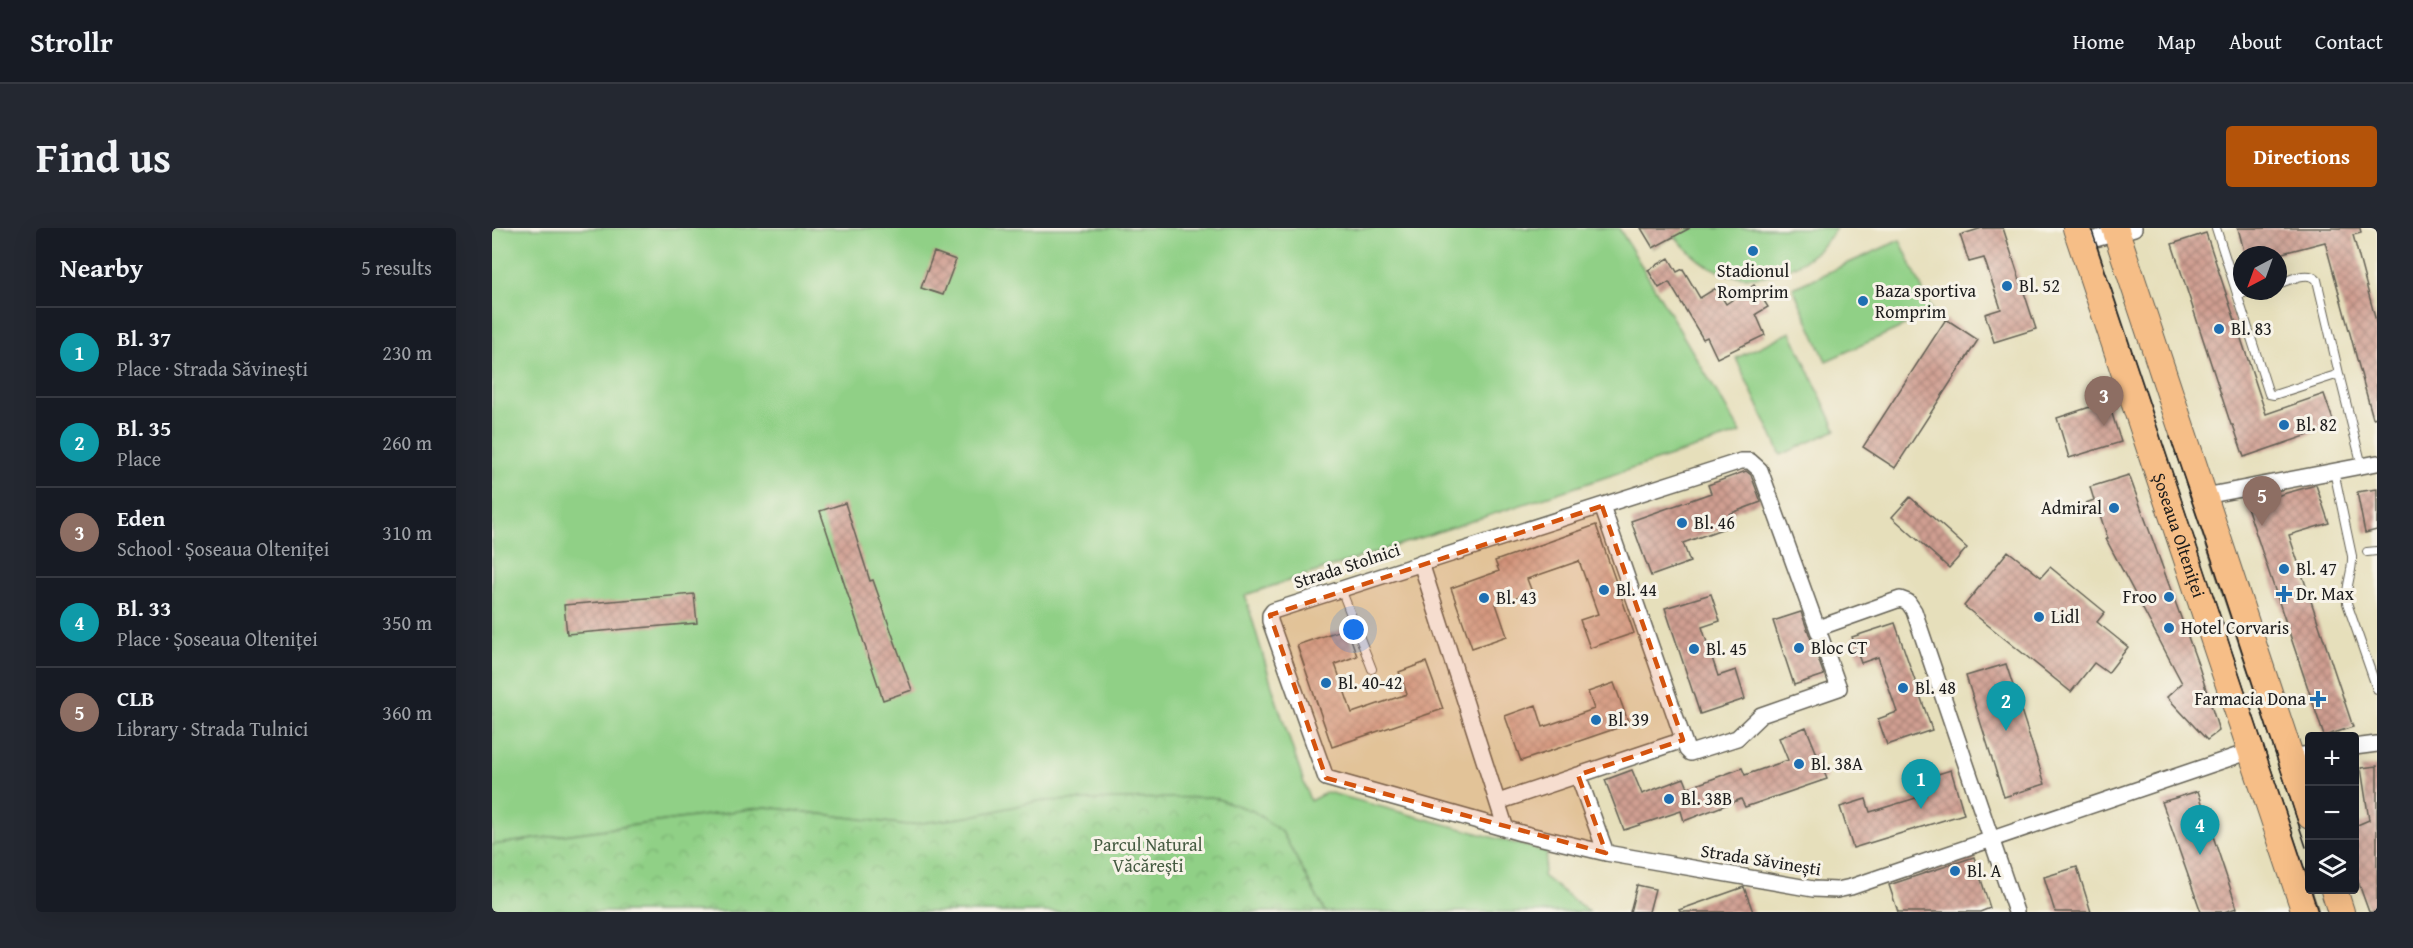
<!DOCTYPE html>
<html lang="en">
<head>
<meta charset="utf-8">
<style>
	:root { --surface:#171b24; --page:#242831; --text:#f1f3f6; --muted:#9ea1a6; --line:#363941; --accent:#b45309 }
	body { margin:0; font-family:"Gentium Book Plus",serif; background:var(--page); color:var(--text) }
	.controls { position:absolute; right:18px; bottom:18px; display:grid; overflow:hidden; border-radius:6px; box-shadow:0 6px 24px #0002 }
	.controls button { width:54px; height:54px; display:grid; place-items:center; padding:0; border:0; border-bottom:2px solid var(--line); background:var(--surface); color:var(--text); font:30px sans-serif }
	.compass { position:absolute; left:1741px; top:18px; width:54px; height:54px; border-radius:50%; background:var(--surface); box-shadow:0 6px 24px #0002; rotate:221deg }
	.you { position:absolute; left:862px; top:402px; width:21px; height:21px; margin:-15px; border:4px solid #fff; border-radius:50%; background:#1a73e8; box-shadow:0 0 0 9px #1a73e833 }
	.badge { display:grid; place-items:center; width:39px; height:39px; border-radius:50%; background:var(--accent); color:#fff; font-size:20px; font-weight:700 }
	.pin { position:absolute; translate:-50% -50px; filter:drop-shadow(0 2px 3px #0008) }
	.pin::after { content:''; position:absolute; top:32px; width:21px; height:18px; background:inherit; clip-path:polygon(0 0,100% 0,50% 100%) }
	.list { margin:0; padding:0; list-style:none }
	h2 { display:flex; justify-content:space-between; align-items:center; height:78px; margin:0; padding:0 24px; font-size:26px }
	h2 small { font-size:20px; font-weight:400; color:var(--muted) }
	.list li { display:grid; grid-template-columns:39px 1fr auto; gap:18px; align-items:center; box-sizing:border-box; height:90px; padding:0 24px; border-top:2px solid var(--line) }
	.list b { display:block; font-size:22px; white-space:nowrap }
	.list p { margin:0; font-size:20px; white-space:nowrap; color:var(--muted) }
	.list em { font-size:20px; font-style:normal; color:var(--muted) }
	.icon { flex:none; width:33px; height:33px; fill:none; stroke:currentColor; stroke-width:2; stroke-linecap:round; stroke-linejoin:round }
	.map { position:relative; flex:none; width:1885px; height:684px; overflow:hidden; border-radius:6px }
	header { display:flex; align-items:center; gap:36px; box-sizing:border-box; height:84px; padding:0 30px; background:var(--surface); border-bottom:2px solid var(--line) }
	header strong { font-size:28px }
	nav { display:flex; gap:33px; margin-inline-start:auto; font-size:21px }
	.intro { display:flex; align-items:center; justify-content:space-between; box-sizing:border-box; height:144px; padding:0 36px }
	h1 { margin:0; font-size:42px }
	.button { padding:15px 27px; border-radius:6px; background:var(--accent); color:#fff; font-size:21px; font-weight:700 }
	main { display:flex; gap:36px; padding:0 36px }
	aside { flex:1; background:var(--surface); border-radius:6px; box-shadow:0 6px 24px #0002 }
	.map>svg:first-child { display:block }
	.grass { fill:#90d086; stroke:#567651; stroke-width:1.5 }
	.park { fill:url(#park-crowns); stroke:#567651; stroke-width:1.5 }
	.building { fill:url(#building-cross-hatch) }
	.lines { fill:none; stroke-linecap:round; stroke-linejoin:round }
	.service-casing { stroke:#636054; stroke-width:10 }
	.minor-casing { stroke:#636054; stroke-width:18 }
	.primary-casing { stroke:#636054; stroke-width:28 }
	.service { stroke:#fff; stroke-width:8 }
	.minor { stroke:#fff; stroke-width:15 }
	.primary { stroke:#f6be87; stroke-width:26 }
	.tram { stroke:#1c1c1c; stroke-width:1.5 }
	.marked { fill:#d4530e; fill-opacity:0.2; stroke:#d4530e; stroke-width:4.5; stroke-dasharray:12 8; stroke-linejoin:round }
	.poi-dot { fill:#1f6fb2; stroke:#f7f3e8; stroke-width:2 }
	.labels { text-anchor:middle; stroke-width:6; stroke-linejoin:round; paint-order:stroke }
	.poi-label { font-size:18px; fill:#1c1c1c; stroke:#f7f3e8; text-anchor:start }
	.street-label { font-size:18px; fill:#1c1c1c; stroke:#f7f3e8 }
	.park-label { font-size:18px; fill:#455b41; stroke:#f7f3e8 }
</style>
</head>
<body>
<header>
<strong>Strollr</strong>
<nav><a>Home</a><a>Map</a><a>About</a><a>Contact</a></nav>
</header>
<div class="intro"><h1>Find us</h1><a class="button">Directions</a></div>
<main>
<aside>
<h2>Nearby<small>5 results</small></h2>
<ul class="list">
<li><span class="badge" style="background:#0f9aa8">1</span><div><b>Bl. 37</b><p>Place · Strada Săvinești</p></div><em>230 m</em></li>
<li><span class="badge" style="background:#0f9aa8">2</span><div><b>Bl. 35</b><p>Place</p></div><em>260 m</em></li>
<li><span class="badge" style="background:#8d6e63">3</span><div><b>Eden</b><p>School · Șoseaua Olteniței</p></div><em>310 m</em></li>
<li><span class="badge" style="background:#0f9aa8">4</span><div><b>Bl. 33</b><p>Place · Șoseaua Olteniței</p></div><em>350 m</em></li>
<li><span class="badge" style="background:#8d6e63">5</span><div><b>CLB</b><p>Library · Strada Tulnici</p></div><em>360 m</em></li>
</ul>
</aside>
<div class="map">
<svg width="1885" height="684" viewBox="0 0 1885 684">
	<defs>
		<pattern id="park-crowns" width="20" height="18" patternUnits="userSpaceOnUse" patternTransform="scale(1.5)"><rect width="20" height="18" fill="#90d086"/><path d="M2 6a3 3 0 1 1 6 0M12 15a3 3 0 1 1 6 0" fill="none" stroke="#7cb273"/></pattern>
		<pattern id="building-cross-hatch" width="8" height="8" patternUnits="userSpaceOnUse" patternTransform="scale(1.5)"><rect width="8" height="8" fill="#d09f92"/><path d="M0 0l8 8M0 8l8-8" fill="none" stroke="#a88176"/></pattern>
	</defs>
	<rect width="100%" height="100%" fill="#f7f3e8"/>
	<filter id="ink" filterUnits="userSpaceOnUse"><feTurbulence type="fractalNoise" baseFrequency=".0167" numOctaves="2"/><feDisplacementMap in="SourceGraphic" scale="12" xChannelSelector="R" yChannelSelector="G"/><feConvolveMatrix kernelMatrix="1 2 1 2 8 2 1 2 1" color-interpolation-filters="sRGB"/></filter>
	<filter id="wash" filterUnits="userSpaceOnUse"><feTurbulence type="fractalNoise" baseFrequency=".008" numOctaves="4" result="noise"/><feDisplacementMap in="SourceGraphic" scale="24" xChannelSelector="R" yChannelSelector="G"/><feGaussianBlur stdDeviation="1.35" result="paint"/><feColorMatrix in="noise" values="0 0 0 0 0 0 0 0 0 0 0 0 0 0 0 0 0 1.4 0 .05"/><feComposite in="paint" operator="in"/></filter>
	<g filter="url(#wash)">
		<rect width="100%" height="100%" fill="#e6dfbb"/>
		<path class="grass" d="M 0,0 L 1127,0 L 1249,205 L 753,367 L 783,468 L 818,573 L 835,564 L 1055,624 L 1051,648 L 1097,684 L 833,684 L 790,604 L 476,589 L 415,597 L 274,579 L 0,617 Z
			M 1149,0 L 1344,0 C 1318,41 1264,63 1218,39 C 1204,32 1193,20 1183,8 L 1161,20 Z
			M 1408,12 L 1441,85 L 1334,133 L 1301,60 Z
			M 1299,104 L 1344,202 L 1289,227 L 1244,130 Z"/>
		<path class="park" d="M 720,569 L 761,583 L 790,604 L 833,684 L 0,684 L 0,617 L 274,579 L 415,597 L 476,589 L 546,573 Z"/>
		<g id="blocks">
			<path class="building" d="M 1149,0 L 1198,0 L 1161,20 Z
				M 1490,0 L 1511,0 L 1544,101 L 1502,114 L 1493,86 L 1509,81 L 1492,30 L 1477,34 L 1468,7 Z
				M 1746,0 L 1868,0 L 1869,5 L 1861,7 L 1885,97 L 1885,189 L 1881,190 L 1833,14 L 1783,27 L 1753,27 Z
				M 1714,5 L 1774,186 L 1832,166 L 1843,198 L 1752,229 L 1741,197 L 1739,197 L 1680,16 Z
				M 442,24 L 464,32 L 451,67 L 429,60 Z
				M 1177,30 L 1185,44 L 1191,41 L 1208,70 L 1224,60 L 1234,76 L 1262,57 L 1276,79 L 1264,86 L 1273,107 L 1225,130 L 1215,109 L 1211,111 L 1177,54 L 1167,60 L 1156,42 Z
				M 1454,91 L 1486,112 L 1403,240 L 1371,219 Z
				M 1616,173 L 1629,214 L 1577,230 L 1565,190 Z
				M 1254,243 L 1259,247 L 1269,274 L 1237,286 L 1241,297 L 1191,315 L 1198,334 L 1159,348 L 1139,293 L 1219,265 L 1216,257 Z
				M 1637,247 L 1707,439 L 1727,503 L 1715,512 L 1675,469 L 1690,455 L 1614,311 L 1616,311 L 1607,284 L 1598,287 L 1594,275 L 1602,272 L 1598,259 Z
				M 1824,257 L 1837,295 L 1797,307 L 1861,499 L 1832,508 L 1754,276 Z
				M 1885,261 L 1885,302 L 1873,305 L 1865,264 Z
				M 1418,269 L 1475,320 L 1457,340 L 1400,289 Z
				M 353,275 L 378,353 L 381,352 L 420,462 L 391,472 L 328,283 Z
				M 1104,297 L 1142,405 L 1098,420 L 1088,392 L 1106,386 L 1087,333 L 1035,351 L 1040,364 L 1004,376 L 1015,408 L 980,420 L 959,360 L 1007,343 L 1003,333 Z
				M 1516,323 L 1549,349 L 1558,339 L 1613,384 L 1605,394 L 1636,419 L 1616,445 L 1602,435 L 1579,464 L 1472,378 Z
				M 202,366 L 205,395 L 75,406 L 72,377 Z
				M 1219,366 L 1228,393 L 1210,399 L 1226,448 L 1244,442 L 1253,471 L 1208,486 L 1173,380 Z
				M 1309,384 L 1332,447 L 1302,457 L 1281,393 Z
				M 1403,395 L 1440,502 L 1395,517 L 1386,491 L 1405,484 L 1386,429 L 1369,435 L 1360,409 Z
				M 855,400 L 865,428 L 843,436 L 860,485 L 915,466 L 907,444 L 934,434 L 951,481 L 840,519 L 805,417 Z
				M 1514,436 L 1553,556 L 1512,569 L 1474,448 Z
				M 1122,455 L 1137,496 L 1029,533 L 1013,488 L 1044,477 L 1051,499 L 1102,481 L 1096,464 Z
				M 1314,499 L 1335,551 L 1253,579 L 1249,571 L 1192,593 L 1189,583 L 1132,602 L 1113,552 L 1140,542 L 1150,566 L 1192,550 L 1196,560 L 1250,540 L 1253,547 L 1296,532 L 1287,510 Z
				M 1885,538 L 1885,684 L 1877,684 L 1863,645 L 1863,598 L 1877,592 L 1869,540 Z
				M 1459,542 L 1472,586 L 1361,620 L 1348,579 L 1374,571 L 1378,584 L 1434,567 L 1429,551 Z
				M 1706,563 L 1745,680 L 1732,684 L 1709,684 L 1670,574 Z
				M 1482,629 L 1498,680 L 1488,684 L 1406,684 L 1397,657 Z
				M 1585,639 L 1599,684 L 1563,684 L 1552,649 Z
				M 1145,657 L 1163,661 L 1157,684 L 1138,684 Z
				M 1252,659 L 1261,684 L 1188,684 L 1187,682 Z"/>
		</g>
	</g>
	<g filter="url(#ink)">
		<use href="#blocks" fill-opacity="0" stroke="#636054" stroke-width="1.5"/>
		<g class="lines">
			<g class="service-casing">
				<path id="service" d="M 1724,0 L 1777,166 L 1782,167 L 1847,146 L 1870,238
					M 1786,56 C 1798,52 1816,42 1825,52 L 1847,146
					M 1745,67 L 1759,63
					M 1842,243 L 1860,328 C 1861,345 1853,358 1855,375 L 1885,461
					M 1875,324 L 1885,323
					M 849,361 L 880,441"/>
			</g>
			<g class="minor-casing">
				<path id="minor" d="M 1589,15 L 1642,0
					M 1713,268 L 1885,235
					M 1110,278 L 1195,522 L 1198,525 L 1245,510 L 1269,487 L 1347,460 L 1268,242 L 1258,233 L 1249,233 L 781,383 L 778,387 L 778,393 L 834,550 L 1029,605 L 1114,625 L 1321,661 L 1345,662 L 1359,659 L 1759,523
					M 929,335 L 1014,601
					M 1326,400 L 1408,371 L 1416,374 L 1422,383 L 1524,684
					M 1862,519 L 1885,516
					M 1798,529 L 1818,526
					M 1086,547 L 1114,625
					M 1006,574 L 1191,512"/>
			</g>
			<g class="primary-casing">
				<g id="primary">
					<path id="s1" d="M 1584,0 L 1813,684"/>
					<path d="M 1623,0 L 1818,588"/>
					<path d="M 1842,662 L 1849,684"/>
				</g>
			</g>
			<use href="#service" class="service"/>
			<use href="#minor" class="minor"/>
			<use href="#primary" class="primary"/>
			<path class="tram" d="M 1599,0 L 1818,658
				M 1678,209 L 1720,332 L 1814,619
				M 1819,662 L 1826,684"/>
		</g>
	</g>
	<path class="marked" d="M 1110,278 L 1191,512 L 1086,547 L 1114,625 L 834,550 L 778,387 Z"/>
	<g class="poi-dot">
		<circle cx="1261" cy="23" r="6"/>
		<circle cx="1515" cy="58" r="6"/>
		<circle cx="1371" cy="73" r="6"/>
		<circle cx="1727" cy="101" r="6"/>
		<circle cx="1792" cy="197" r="6"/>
		<circle cx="1622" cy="280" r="6"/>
		<circle cx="1190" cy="295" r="6"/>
		<circle cx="1792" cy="341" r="6"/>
		<circle cx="1112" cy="362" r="6"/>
		<path d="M1789 357h6v6h6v6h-6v6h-6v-6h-6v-6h6z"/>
		<circle cx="1677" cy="369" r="6"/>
		<circle cx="992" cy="370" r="6"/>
		<circle cx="1547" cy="389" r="6"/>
		<circle cx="1677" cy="400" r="6"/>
		<circle cx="1307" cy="420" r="6"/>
		<circle cx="1202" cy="421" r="6"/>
		<circle cx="834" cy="455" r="6"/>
		<circle cx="1411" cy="460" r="6"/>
		<path d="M1823 462h6v6h6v6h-6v6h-6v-6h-6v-6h6z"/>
		<circle cx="1104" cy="492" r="6"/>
		<circle cx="1307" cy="536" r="6"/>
		<circle cx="1177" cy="571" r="6"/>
		<circle cx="1463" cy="643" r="6"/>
	</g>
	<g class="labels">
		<g class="poi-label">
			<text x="1261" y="49" text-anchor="middle">Stadionul<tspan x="1261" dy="21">Romprim</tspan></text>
			<text x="1527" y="64">Bl. 52</text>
			<text x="1383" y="69">Baza sportiva<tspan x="1383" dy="21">Romprim</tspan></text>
			<text x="1739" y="107">Bl. 83</text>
			<text x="1804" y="203">Bl. 82</text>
			<text x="1610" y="286" text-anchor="end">Admiral</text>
			<text x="1202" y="301">Bl. 46</text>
			<text x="1804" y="347">Bl. 47</text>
			<text x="1124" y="368">Bl. 44</text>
			<text x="1804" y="372">Dr. Max</text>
			<text x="1665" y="375" text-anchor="end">Froo</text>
			<text x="1004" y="376">Bl. 43</text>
			<text x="1559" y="395">Lidl</text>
			<text x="1689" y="406">Hotel Corvaris</text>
			<text x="1319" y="426">Bloc CT</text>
			<text x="1214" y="427">Bl. 45</text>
			<text x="846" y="461">Bl. 40-42</text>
			<text x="1423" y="466">Bl. 48</text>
			<text x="1814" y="477" text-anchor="end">Farmacia Dona</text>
			<text x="1116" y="498">Bl. 39</text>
			<text x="1319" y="542">Bl. 38A</text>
			<text x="1189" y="577">Bl. 38B</text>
			<text x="1475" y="649">Bl. A</text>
		</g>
		<g class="street-label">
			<text dy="6" stroke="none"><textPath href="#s1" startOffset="324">Șoseaua Olteniței</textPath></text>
			<text transform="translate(855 338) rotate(-18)" y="6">Strada Stolnici</text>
			<text transform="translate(1269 632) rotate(9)" y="6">Strada Săvinești</text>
		</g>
		<g class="park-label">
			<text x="656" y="623">Parcul Natural<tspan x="656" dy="21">Văcărești</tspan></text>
		</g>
	</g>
</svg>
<div class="controls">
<button>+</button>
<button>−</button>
<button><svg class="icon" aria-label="layers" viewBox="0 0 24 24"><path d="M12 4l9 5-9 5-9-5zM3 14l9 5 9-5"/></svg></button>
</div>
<svg class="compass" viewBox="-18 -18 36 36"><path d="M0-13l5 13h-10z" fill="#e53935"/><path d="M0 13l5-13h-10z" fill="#9ea1a6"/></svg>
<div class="you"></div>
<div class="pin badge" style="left:1429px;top:581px;background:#0f9aa8">1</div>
<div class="pin badge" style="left:1514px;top:503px;background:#0f9aa8">2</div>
<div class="pin badge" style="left:1612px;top:198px;background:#8d6e63">3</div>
<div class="pin badge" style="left:1708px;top:627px;background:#0f9aa8">4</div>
<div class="pin badge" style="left:1770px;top:298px;background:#8d6e63">5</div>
</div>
</main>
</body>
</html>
